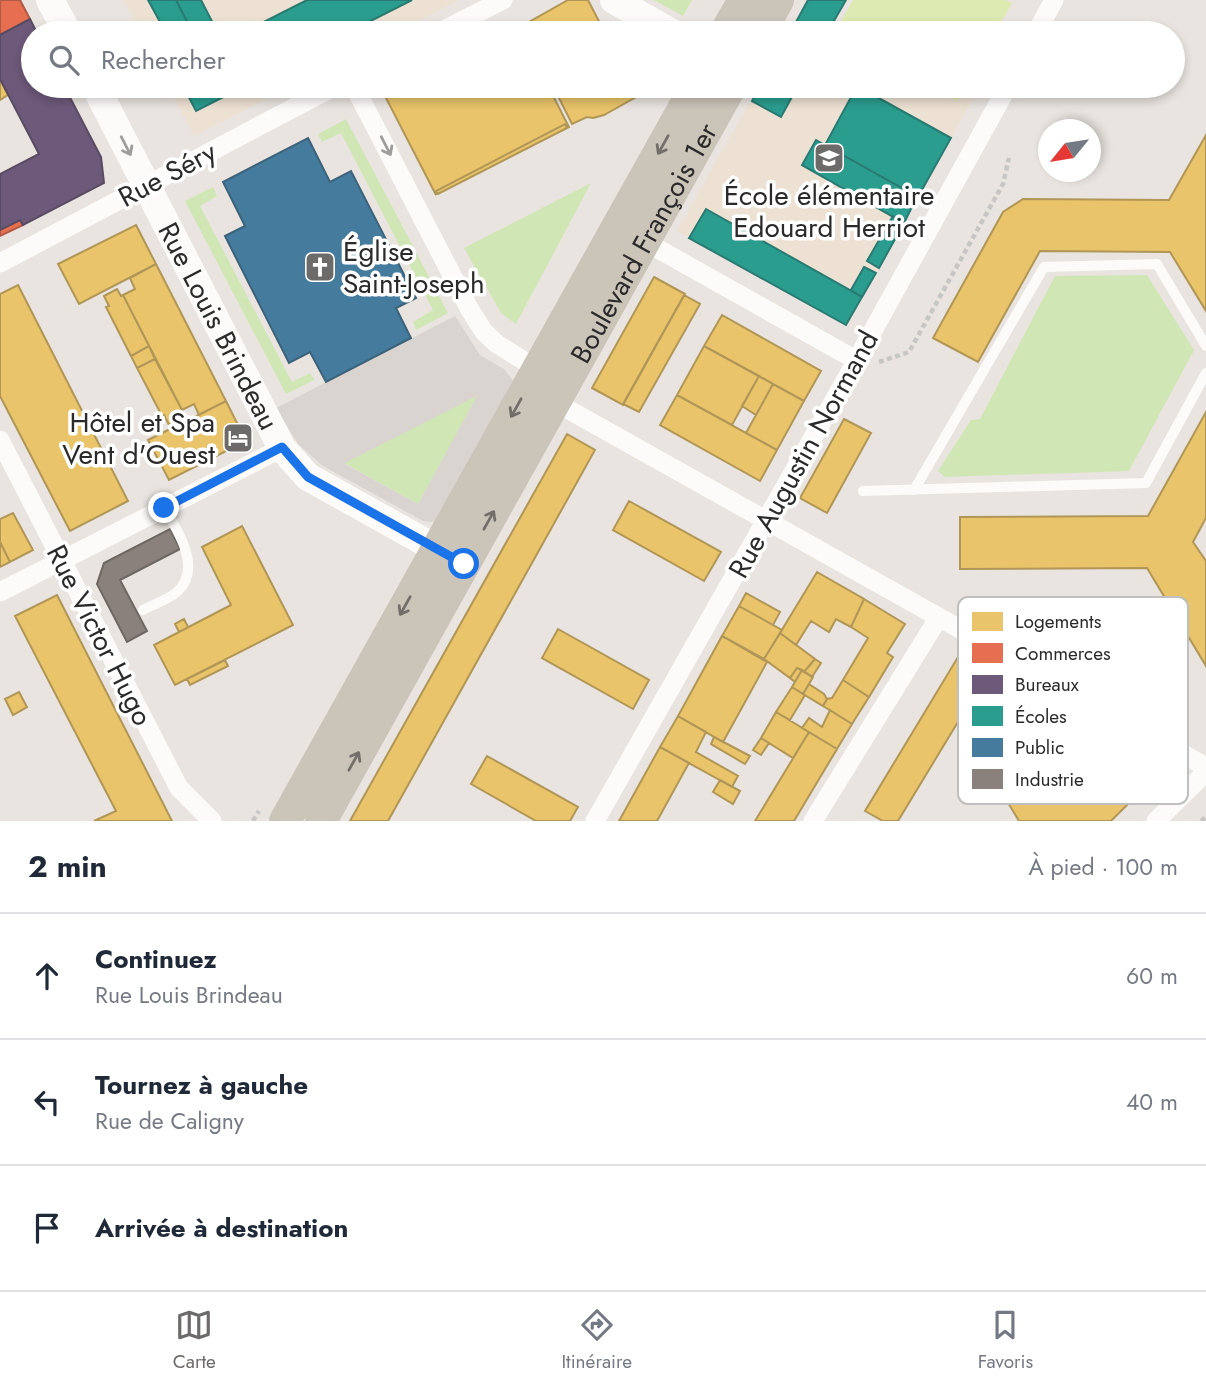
<!DOCTYPE html>
<html lang="fr">
<head>
<meta charset="utf-8">
<style>
	:root { --surface:#fff; --page:#f2f2f3; --text:#1f2937; --muted:#747a83; --line:#e0e1e3; --accent:#6d6b69 }
	body { margin:0; font-family:Jost,sans-serif; background:var(--page); color:var(--text) }
	.compass { position:absolute; left:1038px; top:119px; width:63px; height:63px; border-radius:50%; background:var(--surface); box-shadow:0 4px 10px #0003; rotate:240deg }
	.stop { position:absolute; width:21px; height:21px; margin:-16px; border:5px solid #1a73e8; border-radius:50%; background:#fff }
	.stop.end { background:#1a73e8; border-color:#fff; box-shadow:0 2px 7px #0008 }
	.list { margin:0; padding:0; list-style:none }
	h2 { display:flex; justify-content:space-between; align-items:center; height:91px; margin:0; padding:0 28px; font-size:30px }
	h2 small { font-size:23px; font-weight:400; color:var(--muted) }
	.list li { display:grid; grid-template-columns:46px 1fr auto; gap:21px; align-items:center; box-sizing:border-box; height:126px; padding:0 28px; border-top:2px solid var(--line) }
	.list b { display:block; font-size:26px; white-space:nowrap }
	.list p { margin:0; font-size:23px; white-space:nowrap; color:var(--muted) }
	.list em { font-size:23px; font-style:normal; color:var(--muted) }
	.icon { flex:none; width:38px; height:38px; fill:none; stroke:currentColor; stroke-width:2; stroke-linecap:round; stroke-linejoin:round }
	.map { position:relative; flex:none; width:1206px; height:821px; overflow:hidden }
	.search { position:absolute; background:var(--surface); box-shadow:0 4px 10px #0003; left:21px; right:21px; top:21px; height:77px; display:flex; align-items:center; gap:18px; box-sizing:border-box; padding:0 24px; border-radius:38px; color:var(--muted); font-size:26px }
	.sheet { height:469px; background:var(--surface) }
	nav { display:flex; justify-content:space-around; align-items:center; box-sizing:border-box; height:98px; border-top:2px solid var(--line); background:var(--surface); font-size:19px; color:var(--muted) }
	nav a { display:grid; justify-items:center; gap:4px }
	nav .on { color:var(--accent) }
	.map>svg:first-child { display:block }
	.education { fill:#ede1d3 }
	.green { fill:#d0e7b5 }
	.pitch { fill:#ddebb2 }
	.plaza { fill:#d9d4cf; fill-rule:evenodd }
	.homes { fill:#e9c46a; stroke:#b09657; stroke-width:2 }
	.shops { fill:#e76f51; stroke:#ae5a45; stroke-width:2 }
	.offices { fill:#6d597a; stroke:#594b62; stroke-width:2 }
	.schools { fill:#2a9d8f; stroke:#2a7a71; stroke-width:2 }
	.public { fill:#457b9d; stroke:#3d637a; stroke-width:2 }
	.industry { fill:#8a817c; stroke:#6d6763; stroke-width:2 }
	.lines { fill:none; stroke-linecap:round; stroke-linejoin:round }
	.path { stroke:#c6c6c5; stroke-width:4.5; stroke-dasharray:5 3.5; stroke-linecap:butt }
	.service { stroke:#fcfbfa; stroke-width:10 }
	.minor { stroke:#fcfbfa; stroke-width:19 }
	.secondary { stroke:#fcfbfa; stroke-width:28 }
	.primary { stroke:#cbc4b9; stroke-width:32 }
	.oneway { stroke:#726f6a }
	.oneway2 { stroke:#9e9d9c }
	.route { stroke:#1a73e8; stroke-width:9 }
	.labels { text-anchor:middle; stroke-width:7; stroke-linejoin:round; paint-order:stroke }
	.street-label { font-size:28px; fill:#2a2a2a; stroke:#fff }
	.poi-label { font-size:28px; fill:#2a2a2a; stroke:#fff }
	.key { fill:#fff; stroke:#bfbfbf; stroke-width:2 }
	.key-label { font-size:19px; fill:#2a2a2a }
</style>
</head>
<body>
<div class="map">
<svg width="1206" height="821" viewBox="0 0 1206 821">
	<rect width="100%" height="100%" fill="#e9e4df"/>
	<path class="education" d="M 124,0 L 459,0 L 394,33 L 141,33 Z
		M 168,86 L 292,86 L 194,136 Z
		M 759,86 L 980,86 L 846,325 L 677,231 Z"/>
	<path class="green" d="M 654,0 L 692,0 L 683,16 Z
		M 346,119 L 448,313 L 416,330 L 413,322 L 433,310 L 341,133 L 322,142 L 318,134 Z
		M 591,183 L 516,324 L 501,313 L 464,248 Z
		M 213,187 L 217,196 L 200,206 L 292,382 L 310,373 L 314,380 L 286,394 L 185,201 Z
		M 1147,275 L 1194,350 L 1129,471 L 945,477 L 938,471 L 971,420 L 980,419 L 1055,276 Z
		M 478,395 L 418,504 L 344,463 Z"/>
	<path class="pitch" d="M 853,0 L 1006,0 L 1012,3 L 995,33 L 838,33 L 835,32 Z
		M 931,86 L 966,86 L 957,101 Z"/>
	<path class="plaza" d="M 455,316 L 480,355 L 505,370 L 514,382 L 441,518 L 431,522 L 423,521 L 323,466 L 298,444 L 276,408 ZM 477,396 L 418,504 L 345,464 L 345,463 Z"/>
	<path class="homes" d="M 568,0 L 588,0 L 605,33 L 525,33 L 522,26 Z
		M 0,79 L 8,95 L 0,100 Z
		M 406,86 L 548,86 L 569,127 L 567,128 L 565,124 L 436,191 L 436,195 L 385,96 Z
		M 553,86 L 632,86 L 638,96 L 604,115 L 593,118 L 587,117 L 572,124 Z
		M 565,124 L 567,128 L 438,194 L 436,191 Z
		M 1206,135 L 1206,311 L 1170,252 L 1040,251 L 978,362 L 933,338 L 1003,212 L 1023,199 L 1169,200 Z
		M 136,225 L 156,264 L 79,304 L 58,264 Z
		M 156,264 L 226,401 L 199,415 L 194,404 L 182,410 L 123,295 L 135,289 L 130,278 Z
		M 654,277 L 685,294 L 623,405 L 592,388 Z
		M 18,285 L 128,501 L 70,531 L 0,396 L 0,294 Z
		M 117,289 L 121,296 L 123,295 L 149,346 L 131,356 L 106,307 L 109,306 L 104,296 Z
		M 684,295 L 700,304 L 639,412 L 623,404 Z
		M 722,315 L 821,371 L 804,401 L 704,346 Z
		M 149,346 L 155,359 L 137,368 L 131,356 Z
		M 704,346 L 759,376 L 732,425 L 677,395 Z
		M 155,359 L 182,410 L 179,411 L 183,418 L 169,425 L 164,415 L 162,416 L 137,368 Z
		M 759,376 L 773,384 L 756,415 L 742,406 Z
		M 773,384 L 804,401 L 777,450 L 746,433 Z
		M 677,395 L 777,450 L 760,481 L 660,425 Z
		M 226,401 L 246,441 L 169,480 L 148,440 Z
		M 1206,412 L 1206,518 L 1193,542 L 1206,561 L 1206,666 L 1147,568 L 960,569 L 960,517 L 1148,516 Z
		M 844,419 L 871,433 L 827,513 L 800,498 Z
		M 567,434 L 595,450 L 388,821 L 350,821 Z
		M 629,501 L 721,552 L 704,581 L 613,530 Z
		M 13,513 L 33,550 L 10,562 L 0,542 L 0,519 Z
		M 242,526 L 293,625 L 175,685 L 154,645 L 231,605 L 202,547 Z
		M 0,542 L 10,562 L 0,567 Z
		M 817,572 L 864,599 L 851,627 L 836,619 L 829,632 L 811,621 L 796,645 L 780,633 Z
		M 746,593 L 780,612 L 773,625 L 739,606 Z
		M 57,595 L 172,821 L 94,821 L 116,811 L 15,616 Z
		M 864,599 L 905,624 L 887,653 L 893,657 L 869,697 L 843,680 L 868,638 L 851,627 Z
		M 739,606 L 782,630 L 764,659 L 722,636 Z
		M 184,619 L 188,627 L 179,632 L 175,624 Z
		M 558,629 L 649,680 L 633,709 L 542,658 Z
		M 780,633 L 815,659 L 804,672 L 797,668 L 790,678 L 764,659 Z
		M 722,636 L 767,662 L 723,742 L 678,716 Z
		M 958,657 L 987,674 L 898,821 L 883,821 L 865,811 Z
		M 815,659 L 821,663 L 812,677 L 804,672 Z
		M 225,660 L 228,666 L 190,685 L 187,679 Z
		M 797,668 L 802,670 L 795,682 L 790,678 Z
		M 802,670 L 813,677 L 803,694 L 792,687 Z
		M 843,680 L 869,697 L 852,724 L 823,706 L 827,699 L 832,698 Z
		M 809,684 L 824,694 L 827,699 L 823,706 L 803,694 Z
		M 792,687 L 805,695 L 790,720 L 776,712 Z
		M 19,692 L 27,707 L 13,715 L 5,699 Z
		M 1048,702 L 1138,757 L 1145,775 L 1142,790 L 1111,821 L 1019,821 L 992,776 L 1016,754 Z
		M 830,710 L 852,724 L 837,749 L 802,728 L 809,718 L 822,727 Z
		M 776,712 L 809,732 L 793,758 L 761,738 Z
		M 678,716 L 706,732 L 696,752 L 738,776 L 732,787 L 660,747 Z
		M 809,732 L 837,749 L 794,821 L 755,821 Z
		M 714,737 L 750,756 L 745,764 L 711,744 Z
		M 761,738 L 769,743 L 761,755 L 753,750 Z
		M 660,747 L 689,763 L 657,821 L 619,821 Z
		M 487,756 L 578,807 L 570,821 L 536,821 L 471,784 Z
		M 720,780 L 740,791 L 733,804 L 713,792 Z"/>
	<path class="shops" d="M 0,0 L 20,0 L 30,19 L 0,35 Z
		M 20,220 L 23,225 L 0,236 L 0,230 Z"/>
	<path class="offices" d="M 30,19 L 37,33 L 33,33 L 33,86 L 64,86 L 101,157 L 104,183 L 23,225 L 20,220 L 0,230 L 0,174 L 39,154 L 0,79 L 0,35 Z"/>
	<path class="schools" d="M 148,0 L 176,0 L 193,33 L 166,33 Z
		M 176,0 L 201,0 L 218,33 L 193,33 Z
		M 307,0 L 412,0 L 347,33 L 242,33 Z
		M 808,0 L 846,0 L 827,33 L 790,33 Z
		M 183,86 L 245,86 L 196,111 Z
		M 760,86 L 798,86 L 781,117 L 752,101 Z
		M 857,86 L 951,138 L 918,197 L 825,145 Z
		M 816,140 L 907,191 L 900,203 L 911,209 L 904,223 L 802,165 Z
		M 907,191 L 918,197 L 911,209 L 900,203 Z
		M 706,209 L 862,297 L 846,325 L 689,238 Z
		M 893,216 L 904,223 L 879,268 L 867,261 Z
		M 864,267 L 876,273 L 862,297 L 851,290 Z"/>
	<path class="public" d="M 308,138 L 330,182 L 351,171 L 416,298 L 396,308 L 411,338 L 326,382 L 310,352 L 289,363 L 225,236 L 245,226 L 223,182 Z"/>
	<path class="industry" d="M 170,529 L 180,549 L 120,580 L 147,631 L 127,642 L 97,584 L 104,563 Z"/>
	<g class="lines">
		<path class="path" d="M 879,362 L 909,352 L 1003,184 L 1009,158
			M 253,821 L 259,811
			M 1201,821 L 1206,817"/>
		<path class="service" d="M 914,490 L 1044,267 L 1157,264 L 1206,346
			M 863,491 L 1146,483 L 1206,373
			M 143,610 C 154,604 170,599 178,591 C 202,568 178,530 164,508"/>
		<path class="minor" d="M 438,33 L 503,0
			M 1036,33 L 1054,0
			M 354,86 L 470,310 L 484,332 L 497,344 L 537,369 L 555,402 L 1206,767
			M 644,241 L 856,360
			M 0,263 L 335,86
			M 0,440 L 179,788 L 212,821
			M 0,592 L 282,448
			M 595,821 L 849,374 L 1008,86
			M 813,821 L 939,617
			M 1156,821 L 1206,772"/>
		<g class="secondary">
			<path d="M 50,0 L 68,33"/>
			<path d="M 614,0 L 672,33"/>
			<path id="s1" d="M 95,86 L 282,448 L 308,477 L 455,559"/>
		</g>
		<g class="primary">
			<path d="M 725,33 L 744,0"/>
			<path d="M 760,33 L 778,0"/>
			<path d="M 285,821 L 696,86"/>
			<path id="s2" d="M 321,821 L 731,86"/>
		</g>
	</g>
	<defs><path id="oneway-shaft" d="M-6 0H5M1.5-3L5.5 0L1.5 3" fill="none" stroke-width="1.6" stroke-linecap="round" stroke-linejoin="round" transform="scale(1.75)"/></defs>
	<g class="oneway">
		<use href="#oneway-shaft" transform="translate(663 145) rotate(119)"/>
		<use href="#oneway-shaft" transform="translate(516 408) rotate(119)"/>
		<use href="#oneway-shaft" transform="translate(489 520) rotate(-61)"/>
		<use href="#oneway-shaft" transform="translate(405 606) rotate(119)"/>
		<use href="#oneway-shaft" transform="translate(354 761) rotate(-61)"/>
	</g>
	<g class="oneway2">
		<use href="#oneway-shaft" transform="translate(126 146) rotate(63)"/>
		<use href="#oneway-shaft" transform="translate(386 146) rotate(63)"/>
	</g>
	<g class="lines">
		<path class="route" d="M 164,508 L 282,447 L 308,477 L 464,564"/>
	</g>
	<defs>
		<g id="school-square" transform="scale(1.575)"><rect x="-9" y="-9" width="18" height="18" rx="4" fill="#6d6b69" stroke="#fff"/><path d="M0-5L7-2L0 1L-7-2ZM-4 1L0 2.5L4 1V4Q0 6-4 4Z" fill="#fff"/></g>
		<g id="church-square" transform="scale(1.575)"><rect x="-9" y="-9" width="18" height="18" rx="4" fill="#6d6b69" stroke="#fff"/><path d="M-1.2-6h2.4v3.5h3.3v2.4h-3.3V6h-2.4V-.1h-3.3v-2.4h3.3Z" fill="#fff"/></g>
		<g id="hotel-square" transform="scale(1.575)"><rect x="-9" y="-9" width="18" height="18" rx="4" fill="#6d6b69" stroke="#fff"/><path d="M-6-4.5h1.5V1H6V5H4.5V3h-9V5H-6ZM-4 0a1.8 1.8 0 1 1 3.6 0ZM.5 0V-2.5h3Q6-2.5 6 0Z" fill="#fff"/></g>
	</defs>
	<g fill-rule="evenodd">
		<use href="#school-square" x="829" y="158"/>
		<use href="#church-square" x="320" y="267"/>
		<use href="#hotel-square" x="238" y="438"/>
	</g>
	<g class="labels">
		<g class="street-label">
			<text transform="translate(167 174) rotate(-28)" y="10">Rue Séry</text>
			<text dy="10" stroke="none"><textPath href="#s2" startOffset="662">Boulevard François 1er</textPath></text>
			<text dy="10" stroke="none"><textPath href="#s1" startOffset="270">Rue Louis Brindeau</textPath></text>
			<text transform="translate(803 454) rotate(-61)" y="10">Rue Augustin Normand</text>
			<text transform="translate(100 635) rotate(63)" y="10">Rue Victor Hugo</text>
		</g>
		<g class="poi-label">
			<text x="829" y="205">École élémentaire<tspan x="829" dy="32">Edouard Herriot</tspan></text>
			<text x="343" y="261" text-anchor="start">Église<tspan x="343" dy="32">Saint-Joseph</tspan></text>
			<text x="215" y="432" text-anchor="end">Hôtel et Spa<tspan x="215" dy="32">Vent d'Ouest</tspan></text>
		</g>
	</g>
	<rect x="958" y="597" width="230" height="207" rx="10" class="key"/>
	<rect x="972" y="612" width="31" height="19" fill="#e9c46a"/>
	<rect x="972" y="643" width="31" height="20" fill="#e76f51"/>
	<rect x="972" y="675" width="31" height="19" fill="#6d597a"/>
	<rect x="972" y="706" width="31" height="20" fill="#2a9d8f"/>
	<rect x="972" y="738" width="31" height="19" fill="#457b9d"/>
	<rect x="972" y="769" width="31" height="20" fill="#8a817c"/>
	<g class="key-label">
		<text x="1015" y="628">Logements</text>
		<text x="1015" y="660">Commerces</text>
		<text x="1015" y="691">Bureaux</text>
		<text x="1015" y="723">Écoles</text>
		<text x="1015" y="754">Public</text>
		<text x="1015" y="786">Industrie</text>
	</g>
</svg>
<svg class="compass" viewBox="-18 -18 36 36"><path d="M0-13l5 13h-10z" fill="#e53935"/><path d="M0 13l5-13h-10z" fill="#747a83"/></svg>
<div class="stop" style="left:464px;top:564px"></div>
<div class="stop end" style="left:164px;top:508px"></div>
<div class="search"><svg class="icon" aria-label="search" viewBox="0 0 24 24"><circle cx="10" cy="10" r="6"/><path d="M15 15l6 6"/></svg>Rechercher</div>
</div>
<section class="sheet">
<h2>2 min<small>À pied · 100 m</small></h2>
<ul class="list">
<li><svg class="icon" aria-label="ahead" viewBox="0 0 24 24"><path d="M12 20V5M6 11l6-6 6 6"/></svg><div><b>Continuez</b><p>Rue Louis Brindeau</p></div><em>60 m</em></li>
<li><svg class="icon" aria-label="left" viewBox="0 0 24 24"><path d="M17 20v-9H6M10 6l-5 5 5 5"/></svg><div><b>Tournez à gauche</b><p>Rue de Caligny</p></div><em>40 m</em></li>
<li><svg class="icon" aria-label="arrive" viewBox="0 0 24 24"><path d="M6 21V4h12l-3 4 3 4H6"/></svg><div><b>Arrivée à destination</b></div></li>
</ul>
</section>
<nav>
<a class="on"><svg class="icon" aria-label="map" viewBox="0 0 24 24"><path d="M3 6l6-2 6 2 6-2v14l-6 2-6-2-6 2zM9 4v14M15 6v14"/></svg>Carte</a>
<a><svg class="icon" aria-label="directions" viewBox="0 0 24 24"><path d="M12 3l9 9-9 9-9-9zM9 14v-3h6M13 9l2 2-2 2"/></svg>Itinéraire</a>
<a><svg class="icon" aria-label="saved" viewBox="0 0 24 24"><path d="M7 4h10v16l-5-4-5 4z"/></svg>Favoris</a>
</nav>
</body>
</html>
